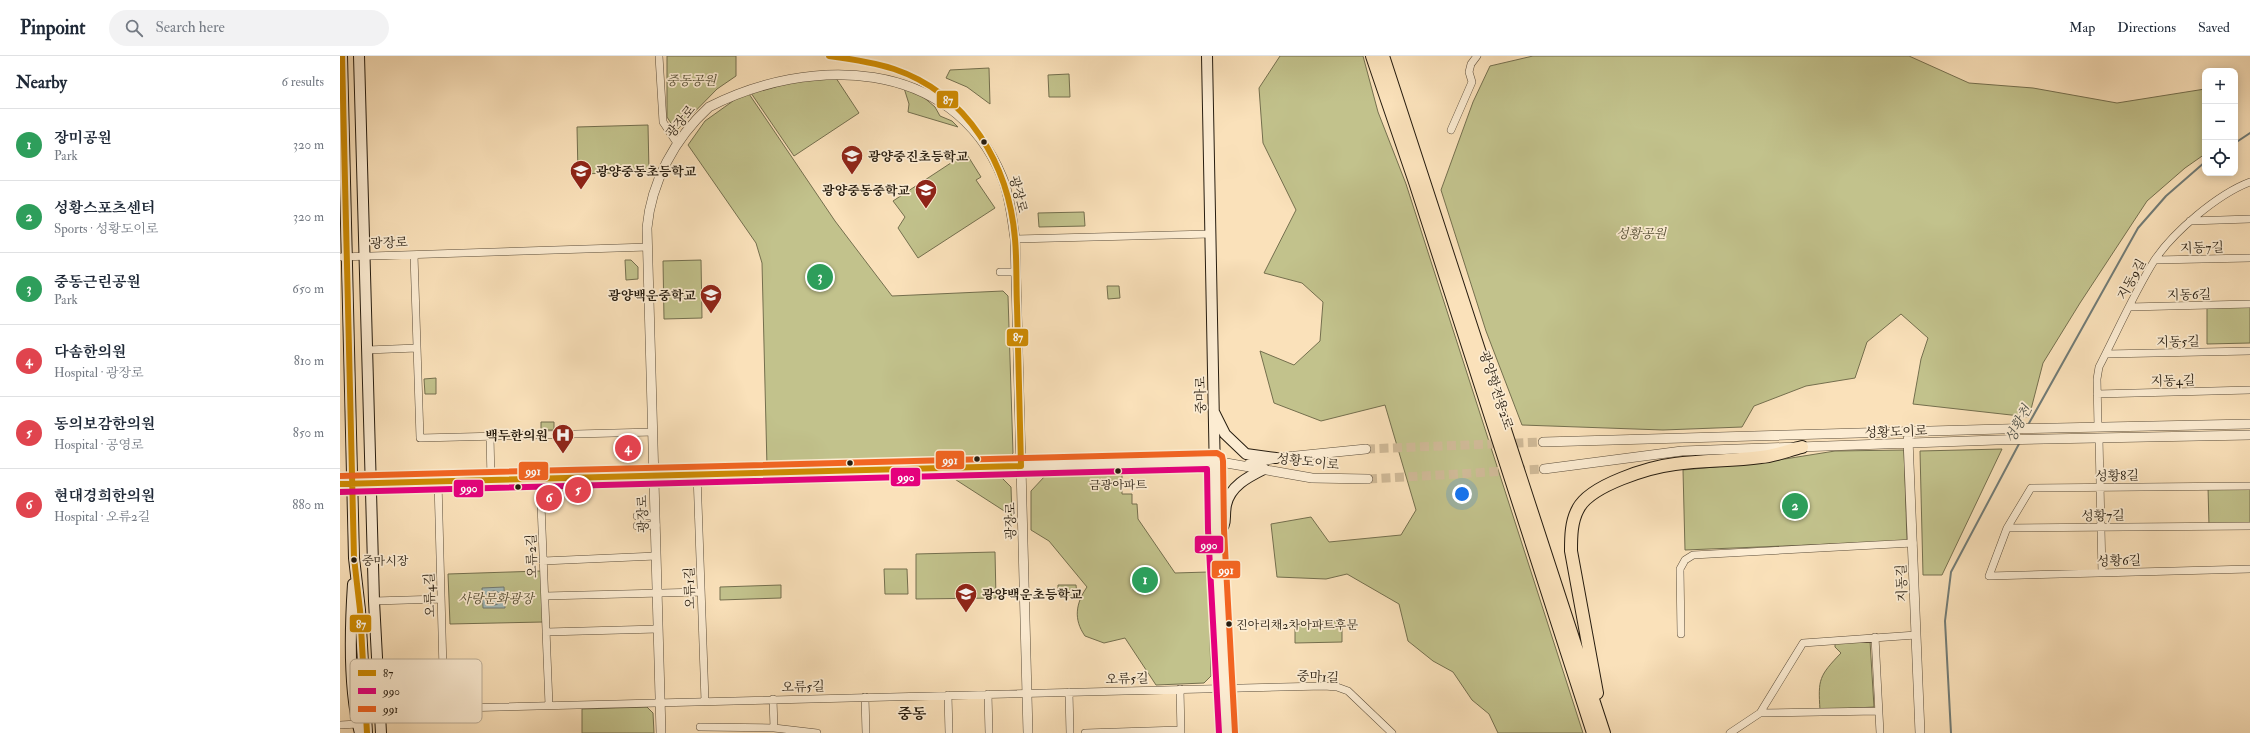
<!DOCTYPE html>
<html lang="en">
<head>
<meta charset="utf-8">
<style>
	:root { --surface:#fff; --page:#f2f2f3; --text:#1f2937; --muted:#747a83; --line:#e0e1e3; --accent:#d93025 }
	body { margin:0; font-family:"IM FELL Double Pica","Noto Serif KR",serif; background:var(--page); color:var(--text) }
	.controls { position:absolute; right:12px; top:12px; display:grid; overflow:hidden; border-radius:8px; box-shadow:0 2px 10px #0003 }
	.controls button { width:36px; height:36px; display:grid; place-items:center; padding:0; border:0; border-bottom:1px solid var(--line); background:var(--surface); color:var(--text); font:20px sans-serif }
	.you { position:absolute; left:1122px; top:438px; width:14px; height:14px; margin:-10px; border:3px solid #fff; border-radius:50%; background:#1a73e8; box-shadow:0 0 0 6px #1a73e833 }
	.badge { display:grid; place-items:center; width:26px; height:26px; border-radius:50%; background:var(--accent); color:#fff; font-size:13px; font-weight:700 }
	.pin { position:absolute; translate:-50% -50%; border:2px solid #fff; box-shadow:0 1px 4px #0006 }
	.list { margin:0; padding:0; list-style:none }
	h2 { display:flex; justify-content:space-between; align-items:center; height:52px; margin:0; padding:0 16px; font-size:17px }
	h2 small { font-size:13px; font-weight:400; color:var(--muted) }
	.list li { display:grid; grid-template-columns:26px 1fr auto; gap:12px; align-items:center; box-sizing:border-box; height:72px; padding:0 16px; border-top:1px solid var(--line) }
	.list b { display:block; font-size:15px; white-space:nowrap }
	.list p { margin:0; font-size:13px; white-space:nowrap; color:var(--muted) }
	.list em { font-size:13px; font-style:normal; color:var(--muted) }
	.icon { flex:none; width:22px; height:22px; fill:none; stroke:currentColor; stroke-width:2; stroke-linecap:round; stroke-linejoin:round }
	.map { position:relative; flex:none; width:1910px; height:677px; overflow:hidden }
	header { display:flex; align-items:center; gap:24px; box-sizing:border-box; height:56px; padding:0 20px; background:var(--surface); border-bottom:1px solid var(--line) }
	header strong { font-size:19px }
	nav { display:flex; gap:22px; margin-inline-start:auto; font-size:14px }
	.search { width:280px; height:36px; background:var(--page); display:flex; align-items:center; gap:10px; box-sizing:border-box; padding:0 14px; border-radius:22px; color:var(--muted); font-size:15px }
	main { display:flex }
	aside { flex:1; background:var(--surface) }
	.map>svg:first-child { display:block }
	.green { fill:#c2c28c; stroke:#746f4e }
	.water { fill:#a3bbbb; stroke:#717b76 }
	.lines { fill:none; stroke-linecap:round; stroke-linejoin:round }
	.shore { stroke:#646c65; stroke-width:1 }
	.stream { stroke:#717b76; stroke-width:2 }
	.tertiary-tunnel { stroke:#d0ba98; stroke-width:9; stroke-dasharray:9 4.5; stroke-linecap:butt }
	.minor-casing { stroke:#5b4d3a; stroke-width:8 }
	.tertiary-casing { stroke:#5b4d3a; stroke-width:10 }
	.secondary-casing { stroke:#261c0f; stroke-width:12 }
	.trunk-casing { stroke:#261c0f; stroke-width:14 }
	.minor { stroke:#fcecd2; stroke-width:7 }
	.tertiary { stroke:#fcecd2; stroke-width:9 }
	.secondary { stroke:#fcecd2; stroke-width:10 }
	.trunk { stroke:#fae1ba; stroke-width:12 }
	.bus-1-casing { stroke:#fcecd2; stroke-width:9 }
	.bus-2-casing { stroke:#fcecd2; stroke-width:9 }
	.bus-3-casing { stroke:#fcecd2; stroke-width:9 }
	.bus-1 { stroke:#cd8a03; stroke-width:6 }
	.bus-2 { stroke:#e5007d; stroke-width:6 }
	.bus-3 { stroke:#f26522; stroke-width:6 }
	.bus-dot { fill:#261c0f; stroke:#fcecd2; stroke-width:1.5 }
	.labels { text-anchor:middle; stroke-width:3.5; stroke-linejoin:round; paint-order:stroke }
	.bus-label { font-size:12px; fill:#261c0f; stroke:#fcecd2; text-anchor:start }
	.park-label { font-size:13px; font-style:italic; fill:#554e34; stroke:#fcecd2 }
	.street-label { font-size:13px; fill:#261c0f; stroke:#fcecd2 }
	.poi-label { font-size:13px; font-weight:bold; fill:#261c0f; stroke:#fcecd2; text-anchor:start }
	.water-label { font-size:14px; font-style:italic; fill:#52544b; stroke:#fcecd2 }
	.quarter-label { font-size:15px; font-weight:bold; fill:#261c0f; stroke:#fcecd2 }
	.key { fill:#fcecd2; stroke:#bcae98; stroke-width:1 }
	.key-label { font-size:11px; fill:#261c0f }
	.line-badge { stroke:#fcecd2; stroke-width:1.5 }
	.badge-label { font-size:11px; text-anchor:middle; font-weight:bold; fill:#fff }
</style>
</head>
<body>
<header>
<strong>Pinpoint</strong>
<div class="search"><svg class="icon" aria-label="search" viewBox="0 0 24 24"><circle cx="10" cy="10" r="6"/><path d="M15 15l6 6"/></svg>Search here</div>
<nav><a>Map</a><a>Directions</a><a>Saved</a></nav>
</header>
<main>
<aside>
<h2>Nearby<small>6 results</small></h2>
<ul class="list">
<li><span class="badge" style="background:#2e9e5b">1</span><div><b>장미공원</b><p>Park</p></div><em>320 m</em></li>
<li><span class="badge" style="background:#2e9e5b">2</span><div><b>성황스포츠센터</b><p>Sports · 성황도이로</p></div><em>320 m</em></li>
<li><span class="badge" style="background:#2e9e5b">3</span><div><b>중동근린공원</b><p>Park</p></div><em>650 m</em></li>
<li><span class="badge" style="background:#e0444e">4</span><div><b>다솜한의원</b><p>Hospital · 광장로</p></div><em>810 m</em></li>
<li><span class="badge" style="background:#e0444e">5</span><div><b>동의보감한의원</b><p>Hospital · 공영로</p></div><em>850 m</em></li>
<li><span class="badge" style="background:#e0444e">6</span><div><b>현대경희한의원</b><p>Hospital · 오류2길</p></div><em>880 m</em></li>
</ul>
</aside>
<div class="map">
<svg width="1910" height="677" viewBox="0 0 1910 677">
	<rect width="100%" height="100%" fill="#fae1ba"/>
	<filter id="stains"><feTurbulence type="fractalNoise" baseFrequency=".005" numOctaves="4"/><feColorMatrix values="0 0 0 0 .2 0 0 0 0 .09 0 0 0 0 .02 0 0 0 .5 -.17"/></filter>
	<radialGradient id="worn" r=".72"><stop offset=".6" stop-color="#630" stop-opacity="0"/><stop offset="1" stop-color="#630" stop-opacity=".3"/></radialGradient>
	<path class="green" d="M 327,0 L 396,0 L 396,20 L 377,33 L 336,75 L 327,61 Z
		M 940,0 L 1023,0 L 1038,56 L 1066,128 L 1243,677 L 1158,677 L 1149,658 L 1132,644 L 1113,616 L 1093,605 L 1068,585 L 1059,548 L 1007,518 L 986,523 L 937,521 L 931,468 L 971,461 L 989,486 L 1061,479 L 1076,454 L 1045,349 L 981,365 L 934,347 L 920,295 L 954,309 L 980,285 L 983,246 L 962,227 L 924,217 L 956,154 L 923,87 L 919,32 Z
		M 1193,0 L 1569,0 L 1629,27 L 1693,32 L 1777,47 L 1865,33 L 1865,98 L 1845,112 L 1807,145 L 1740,247 L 1703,307 L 1689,361 L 1573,348 L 1581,303 L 1588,282 L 1561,258 L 1527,286 L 1515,322 L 1466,330 L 1414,350 L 1402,371 L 1323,374 L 1182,369 L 1146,275 L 1101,134 L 1133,46 L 1150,10 Z
		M 649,12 L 650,48 L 627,31 L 606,22 L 610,14 Z
		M 492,16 L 519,57 L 454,100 L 411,37 Z
		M 729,18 L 730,41 L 709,41 L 708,19 Z
		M 564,32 L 574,33 L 595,51 L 600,60 L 612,65 L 618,71 L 568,56 L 569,48 Z
		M 407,35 L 495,165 L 552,240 L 663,235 L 668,240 L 673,397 L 668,404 L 427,411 L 422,207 L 416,187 L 348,89 L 365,65 Z
		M 308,69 L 309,116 L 238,118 L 237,71 Z
		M 626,97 L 641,121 L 636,124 L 655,152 L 578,202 L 558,172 L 565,161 L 553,145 Z
		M 744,156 L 745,170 L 699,171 L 698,157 Z
		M 285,204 L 291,204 L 298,211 L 298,223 L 286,224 Z
		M 361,204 L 362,262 L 324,263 L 323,205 Z
		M 767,230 L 779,230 L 780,242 L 768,243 Z
		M 1910,251 L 1910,287 L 1867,288 L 1867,252 Z
		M 96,322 L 96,338 L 85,338 L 84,323 Z
		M 201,366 L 214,366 L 214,374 L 201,374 Z
		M 1662,393 L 1602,519 L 1583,519 L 1580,395 Z
		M 1564,394 L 1567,485 L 1345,494 L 1343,414 L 1426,406 L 1495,395 Z
		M 782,416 L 782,438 L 792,438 L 792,448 L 797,448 L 798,463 L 835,517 L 868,516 L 871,620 L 864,627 L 816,629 L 785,582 L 764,587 L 745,580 C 733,563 736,547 747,531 L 709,485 L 691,474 L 691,435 L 705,420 Z
		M 659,419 L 671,431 L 672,460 L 610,420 Z
		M 1910,430 L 1910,470 L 1869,470 L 1868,431 Z
		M 655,496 L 656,542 L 576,543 L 576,498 Z
		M 544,513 L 567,513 L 568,538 L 545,538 Z
		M 201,515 L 203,566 L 110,568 L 108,518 Z
		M 441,529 L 441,542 L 380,544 L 380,531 Z
		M 718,529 L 736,529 L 737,539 L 718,539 Z
		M 1002,565 L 1002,586 L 955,587 L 955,566 Z
		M 1530,585 L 1534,651 L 1480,654 C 1478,623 1479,620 1501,597 L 1495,591 L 1495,587 Z
		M 307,651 L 313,657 L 314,677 L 242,677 L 242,653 Z"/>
	<path class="water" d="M 164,531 L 165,552 L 143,552 L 142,532 Z"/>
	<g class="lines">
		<path class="shore" d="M147 542a7 7 0 1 1 14 0a7 7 0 1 1-14 0Z"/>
		<path class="stream" d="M 1895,87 L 1910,77
			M 1688,369 L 1798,172 L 1826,140 L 1865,106
			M 1611,677 L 1605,565 L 1611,516 L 1680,386"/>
		<path class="tertiary-tunnel" d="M 1026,393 L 1203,386
			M 1028,423 L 1204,413"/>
		<g class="minor-casing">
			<path id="minor" d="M 319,0 L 323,66 L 337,87
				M 1111,74 L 1132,26 L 1129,16 L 1131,8 L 1137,0
				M 1850,165 L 1910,163
				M 675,183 L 870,178
				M 74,199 L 80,382 L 313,376
				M 0,201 L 308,191
				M 1815,204 L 1910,202
				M 660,216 L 676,216
				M 1789,251 L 1910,248
				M 27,294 L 77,292
				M 1766,298 L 1910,295
				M 1757,338 L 1910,334
				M 1758,371 L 1757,323 L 1759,311 C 1777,276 1793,239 1814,205 C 1833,176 1878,138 1910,126
				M 150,380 L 151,424
				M 1759,382 L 1762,517
				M 357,418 L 365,645
				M 200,423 L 209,649
				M 98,425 L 104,652
				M 297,460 L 315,460
				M 297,470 L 316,469
				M 1910,470 L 1667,472 L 1649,520 L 1910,513
				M 1667,472 L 1691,432 L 1910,430
				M 203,505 L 316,500
				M 205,540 L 361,536
				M 34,545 L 101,543
				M 206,576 L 318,573
				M 1341,578 L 1340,513 L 1345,504 L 1353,499 L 1573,487
				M 1535,581 L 1540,677
				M 840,633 L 841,677
				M 729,636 L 730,677
				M 648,638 L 649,677
				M 608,639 L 609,677
				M 525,641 L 526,677
				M 433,643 L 434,672
				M 40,654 L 984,630 L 997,631 L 1008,635 L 1052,677
				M 1420,657 L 1538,655
				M 0,669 L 18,668
				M 360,671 L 434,672 L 477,677
				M 745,677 L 840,674
				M 1390,677 L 1420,657 L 1463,587 L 1576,579"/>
		</g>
		<g class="tertiary-casing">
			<path id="tertiary" d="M 1568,383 L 1580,677
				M 1203,386 L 1662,373 L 1910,368
				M 909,408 L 936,402 L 1026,393
				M 1204,413 L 1342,395 L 1656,384 L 1910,379
				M 0,428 L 875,405 L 972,422 L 1028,423
				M 321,677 L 307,172 C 311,126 335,82 369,51 C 468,0 612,0 662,121 C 670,140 672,163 675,183 L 688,677"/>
		</g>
		<g class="secondary-casing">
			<path id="secondary" d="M 2,0 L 14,502 L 20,554 L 27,677
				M 19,0 L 34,545 L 41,677
				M 867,0 L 876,474 L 887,677
				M 874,356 L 885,378 L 906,398 L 936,402
				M 876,481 C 889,465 883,466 886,449 C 890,430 908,421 924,413
				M 13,528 C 10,573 8,634 20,677"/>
		</g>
		<g class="trunk-casing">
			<path id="trunk" d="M 1032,0 L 1075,126 L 1253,677
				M 1043,0 L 1264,677
				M 1257,637 L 1231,495 C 1231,481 1231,466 1238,453 C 1250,429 1310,411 1335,408 C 1364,404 1392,405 1421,401 C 1435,400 1449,394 1462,391"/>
		</g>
		<use href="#minor" class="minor"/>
		<use href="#tertiary" class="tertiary"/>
		<use href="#secondary" class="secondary"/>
		<use href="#trunk" class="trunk"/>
		<g class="bus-1-casing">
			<path id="bus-1" d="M 2,0 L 14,502 L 20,554 L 27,677
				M 489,0 C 511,3 533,6 554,13 C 628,38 669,109 675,183 C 677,205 676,228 677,250 C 678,303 680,357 681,410
				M 0,428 L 681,410"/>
		</g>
		<g class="bus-2-casing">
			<path id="bus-2" d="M 0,436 L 867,413 L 868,474 L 879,677"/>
		</g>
		<g class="bus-3-casing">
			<path id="bus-3" d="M 0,420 L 877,397 L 882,400 L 883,405 L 884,474 L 895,677"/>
		</g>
		<use href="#bus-1" class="bus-1"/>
		<use href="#bus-2" class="bus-2"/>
		<use href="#bus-3" class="bus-3"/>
	</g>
	<defs>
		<g id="school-pin" transform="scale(1.15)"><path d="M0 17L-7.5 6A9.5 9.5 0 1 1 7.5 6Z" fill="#8f2418" stroke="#fcecd2"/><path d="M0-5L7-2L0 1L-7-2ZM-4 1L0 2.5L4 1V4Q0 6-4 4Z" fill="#fff"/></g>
		<g id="hospital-pin" transform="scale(1.15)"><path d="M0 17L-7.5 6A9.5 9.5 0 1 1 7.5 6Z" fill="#8f2418" stroke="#fcecd2"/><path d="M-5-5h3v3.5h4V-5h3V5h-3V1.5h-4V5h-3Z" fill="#fff"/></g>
	</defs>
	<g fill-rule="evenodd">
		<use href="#school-pin" x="512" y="100"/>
		<use href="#school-pin" x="241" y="115"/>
		<use href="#school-pin" x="586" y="134"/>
		<use href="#school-pin" x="371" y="239"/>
		<use href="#hospital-pin" x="223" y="379"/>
		<use href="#school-pin" x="626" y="538"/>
	</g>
	<g class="bus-dot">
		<circle cx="644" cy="86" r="3.5"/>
		<circle cx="637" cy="403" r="3.5"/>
		<circle cx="510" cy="407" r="3.5"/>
		<circle cx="778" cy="415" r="3.5"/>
		<circle cx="178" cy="431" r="3.5"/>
		<circle cx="14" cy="504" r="3.5"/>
		<circle cx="889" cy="568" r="3.5"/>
	</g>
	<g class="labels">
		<g class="bus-label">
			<text x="778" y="433" text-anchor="middle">금광아파트</text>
			<text x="22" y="509">중마시장</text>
			<text x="896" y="573">진아리채2차아파트후문</text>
		</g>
		<g class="park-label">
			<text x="351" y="29">중동공원</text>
			<text x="1301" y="182">성황공원</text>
			<text x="156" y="547">사랑문화광장</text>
		</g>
		<g class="street-label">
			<text transform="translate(340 65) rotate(-51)" y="5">광장로</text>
			<text transform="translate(679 138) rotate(76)" y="5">광장로</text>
			<text transform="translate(49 186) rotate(-2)" y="5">광장로</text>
			<text transform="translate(1862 191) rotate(-2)" y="5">지동7길</text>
			<text transform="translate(1791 223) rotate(-61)" y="5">지동9길</text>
			<text transform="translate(1849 238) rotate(-1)" y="5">지동6길</text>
			<text transform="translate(1838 285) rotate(-1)" y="5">지동5길</text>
			<text transform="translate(1833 324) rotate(-1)" y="5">지동4길</text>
			<text transform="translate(1157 334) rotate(72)" y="5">광양항전용2로</text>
			<text transform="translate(860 339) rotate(-91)" y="5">중마로</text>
			<text transform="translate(1556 375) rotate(-2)" y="5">성황도이로</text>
			<text transform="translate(968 405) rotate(6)" y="5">성황도이로</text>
			<text transform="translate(1777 419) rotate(-1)" y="5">성황8길</text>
			<text transform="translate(302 458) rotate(-92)" y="5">광장로</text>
			<text transform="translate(1763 459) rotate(-1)" y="5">성황7길</text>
			<text transform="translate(670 465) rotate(-91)" y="5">광장로</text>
			<text transform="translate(191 500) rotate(-92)" y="5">오류2길</text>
			<text transform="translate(1779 504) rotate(-2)" y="5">성황6길</text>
			<text transform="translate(1561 527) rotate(-92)" y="5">지동길</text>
			<text transform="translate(349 532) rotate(-92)" y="5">오류1길</text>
			<text transform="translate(89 539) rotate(-92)" y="5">오류4길</text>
			<text transform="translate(978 620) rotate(3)" y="5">중마1길</text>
			<text transform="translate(787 622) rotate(-2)" y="5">오류5길</text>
			<text transform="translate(463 630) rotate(-1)" y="5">오류5길</text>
		</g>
		<g class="poi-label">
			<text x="528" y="105">광양중진초등학교</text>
			<text x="256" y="120">광양중동초등학교</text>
			<text x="570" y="139" text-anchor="end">광양중동중학교</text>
			<text x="356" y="244" text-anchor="end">광양백운중학교</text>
			<text x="208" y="384" text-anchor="end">백두한의원</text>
			<text x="642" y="543">광양백운초등학교</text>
		</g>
		<g class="water-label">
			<text transform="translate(1678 368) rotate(-62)" y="5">성황천</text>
		</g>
		<g class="quarter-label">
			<text x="572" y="663">중동</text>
		</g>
	</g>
	<rect x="10" y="603" width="132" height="64" rx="6" class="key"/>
	<rect x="18" y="614" width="18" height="6" fill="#cd8a03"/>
	<rect x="18" y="632" width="18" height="6" fill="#e5007d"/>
	<rect x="18" y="650" width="18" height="6" fill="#f26522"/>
	<g class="key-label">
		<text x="43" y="621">87</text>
		<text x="43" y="639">990</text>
		<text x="43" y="657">991</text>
	</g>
	<g class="line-badge">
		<rect x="596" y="34" width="23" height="19" rx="4" fill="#cd8a03"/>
		<rect x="666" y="272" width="23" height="19" rx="4" fill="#cd8a03"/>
		<rect x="595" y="394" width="30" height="20" rx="4" fill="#f26522"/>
		<rect x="178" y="405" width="31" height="20" rx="4" fill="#f26522"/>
		<rect x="550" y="411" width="31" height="20" rx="4" fill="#e5007d"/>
		<rect x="113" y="423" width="31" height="19" rx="4" fill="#e5007d"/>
		<rect x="854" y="479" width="30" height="19" rx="4" fill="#e5007d"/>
		<rect x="871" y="504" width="30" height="19" rx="4" fill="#f26522"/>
		<rect x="9" y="558" width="23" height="19" rx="4" fill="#cd8a03"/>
	</g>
	<g class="badge-label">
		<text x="608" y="48">87</text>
		<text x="678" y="285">87</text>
		<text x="610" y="408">991</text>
		<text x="193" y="419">991</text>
		<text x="566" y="425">990</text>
		<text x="129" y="436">990</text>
		<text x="869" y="493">990</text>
		<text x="886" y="518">991</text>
		<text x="21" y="572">87</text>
	</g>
	<rect width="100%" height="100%" filter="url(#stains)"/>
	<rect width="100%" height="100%" fill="url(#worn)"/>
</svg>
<div class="controls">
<button>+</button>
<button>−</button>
<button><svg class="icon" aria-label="locate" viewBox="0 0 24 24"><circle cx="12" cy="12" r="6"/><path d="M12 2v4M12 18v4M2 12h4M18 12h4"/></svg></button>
</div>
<div class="you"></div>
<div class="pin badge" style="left:805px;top:524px;background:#2e9e5b">1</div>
<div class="pin badge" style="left:1455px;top:450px;background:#2e9e5b">2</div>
<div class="pin badge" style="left:480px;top:221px;background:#2e9e5b">3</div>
<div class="pin badge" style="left:288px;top:392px;background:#e0444e">4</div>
<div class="pin badge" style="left:238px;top:434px;background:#e0444e">5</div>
<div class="pin badge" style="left:209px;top:442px;background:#e0444e">6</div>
</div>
</main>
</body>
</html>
